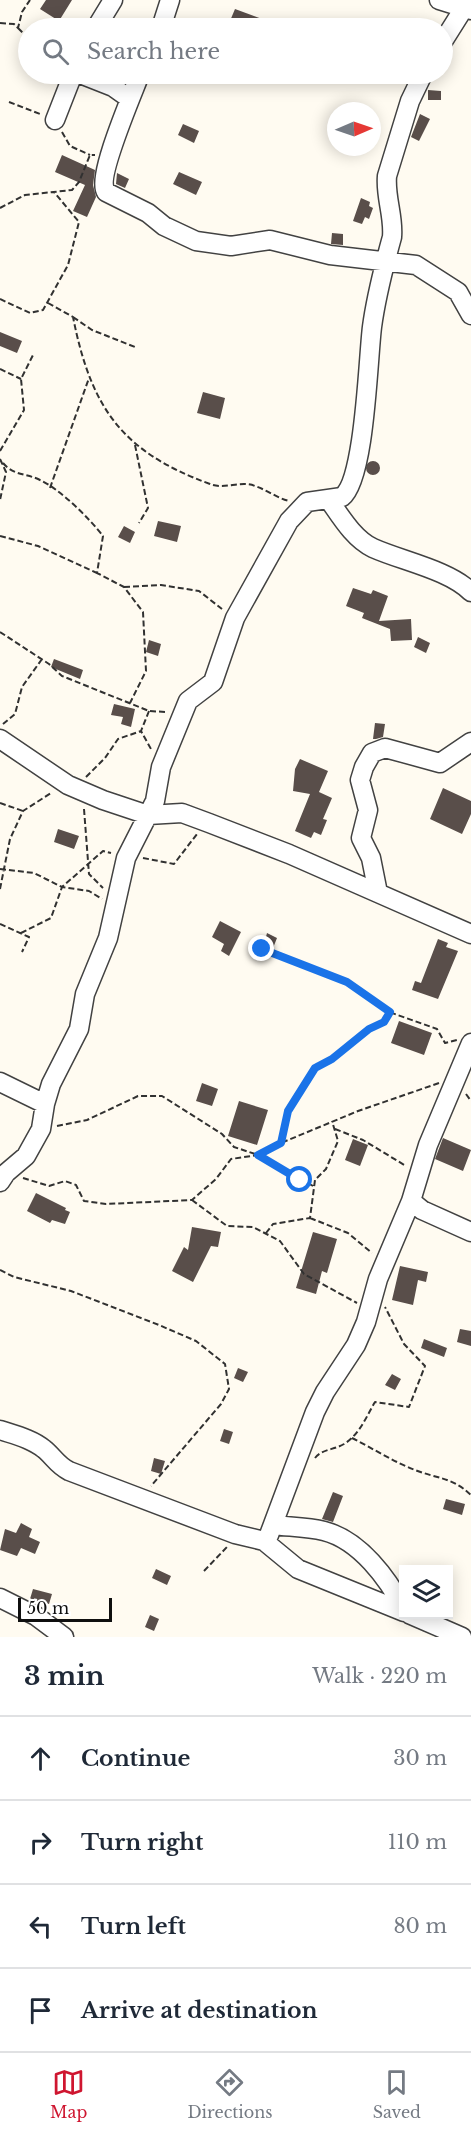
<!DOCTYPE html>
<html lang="en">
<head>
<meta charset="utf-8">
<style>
	:root { --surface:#fff; --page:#f2f2f3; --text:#1f2937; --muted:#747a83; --line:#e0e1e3; --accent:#cf1630 }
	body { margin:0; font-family:"Libre Baskerville",serif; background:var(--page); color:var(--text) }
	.controls { position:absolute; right:18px; bottom:18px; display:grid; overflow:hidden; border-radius:0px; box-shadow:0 3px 15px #0003 }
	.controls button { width:54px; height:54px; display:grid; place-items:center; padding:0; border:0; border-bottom:2px solid var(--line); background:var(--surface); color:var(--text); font:30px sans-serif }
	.compass { position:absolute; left:327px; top:102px; width:54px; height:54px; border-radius:50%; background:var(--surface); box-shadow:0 3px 15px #0003; rotate:88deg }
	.scale { position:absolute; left:18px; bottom:15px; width:94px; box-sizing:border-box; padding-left:6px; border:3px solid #0f0f0f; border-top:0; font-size:16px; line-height:21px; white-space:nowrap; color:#0f0f0f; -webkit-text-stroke:4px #fff; paint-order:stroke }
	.stop { position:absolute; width:18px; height:18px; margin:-14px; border:4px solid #1a73e8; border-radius:50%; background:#fff }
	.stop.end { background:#1a73e8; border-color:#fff; box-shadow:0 2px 6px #0008 }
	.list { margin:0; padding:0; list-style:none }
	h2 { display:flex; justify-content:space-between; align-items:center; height:78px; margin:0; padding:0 24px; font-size:26px }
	h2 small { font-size:20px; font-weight:400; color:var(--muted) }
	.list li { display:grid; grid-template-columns:39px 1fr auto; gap:18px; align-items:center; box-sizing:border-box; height:84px; padding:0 24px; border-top:2px solid var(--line) }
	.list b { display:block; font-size:22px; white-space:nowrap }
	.list em { font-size:20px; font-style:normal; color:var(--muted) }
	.icon { flex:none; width:33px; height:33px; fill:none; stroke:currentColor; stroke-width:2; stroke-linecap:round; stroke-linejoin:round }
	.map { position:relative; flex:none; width:471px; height:1637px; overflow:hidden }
	.search { position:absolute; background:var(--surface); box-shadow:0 3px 15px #0003; left:18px; right:18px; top:18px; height:66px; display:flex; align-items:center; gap:15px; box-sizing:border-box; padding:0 21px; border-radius:33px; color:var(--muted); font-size:22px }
	.sheet { height:414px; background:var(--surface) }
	nav { display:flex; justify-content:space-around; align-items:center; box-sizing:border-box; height:84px; border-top:2px solid var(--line); background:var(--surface); font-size:16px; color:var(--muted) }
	nav a { display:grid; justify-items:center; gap:3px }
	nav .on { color:var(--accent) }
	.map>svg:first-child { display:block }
	.building { fill:#594e4a }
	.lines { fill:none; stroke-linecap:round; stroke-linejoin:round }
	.minor-casing { stroke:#424242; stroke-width:21 }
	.path { stroke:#313131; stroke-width:2; stroke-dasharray:6 3; stroke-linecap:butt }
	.minor { stroke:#fff; stroke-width:18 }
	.route { stroke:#1a73e8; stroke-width:8 }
</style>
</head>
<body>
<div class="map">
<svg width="471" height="1637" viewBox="0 0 471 1637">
	<rect width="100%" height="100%" fill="#fffbf1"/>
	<path class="building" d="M 46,0 L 72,0 L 59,21 L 40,9 Z
		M 235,9 L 262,19 L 258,28 L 227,28 Z
		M 428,90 L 441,91 L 441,100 L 428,100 Z
		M 420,114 L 430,119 L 419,141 L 411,137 Z
		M 183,124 L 199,131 L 194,143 L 178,135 Z
		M 62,155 L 95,170 L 93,185 L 96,197 L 87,217 L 73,211 L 85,185 L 55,172 Z
		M 179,172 L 202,182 L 196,195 L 173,184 Z
		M 117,173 L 129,179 L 125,188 L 116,184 Z
		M 361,198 L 370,202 L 369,206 L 373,208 L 369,219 L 365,217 L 362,224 L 353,221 Z
		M 332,233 L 343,234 L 343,245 L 331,244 Z
		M 0,332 L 22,341 L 17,353 L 0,346 Z
		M 203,392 L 225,398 L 220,419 L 197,413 Z
		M366 468a7 7 0 1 1 14 0a7 7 0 1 1-14 0Z
		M 158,521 L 181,526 L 177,542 L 154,536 Z
		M 124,526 L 135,532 L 130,543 L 118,537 Z
		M 353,588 L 371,594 L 373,590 L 388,596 L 379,621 L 411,619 L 412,640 L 391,641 L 390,629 L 362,618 L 364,613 L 346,606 Z
		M 418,637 L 430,643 L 426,653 L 414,647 Z
		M 149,640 L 161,644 L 158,656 L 146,652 Z
		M 54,659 L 83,670 L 80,679 L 51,667 Z
		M 114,704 L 135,709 L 131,727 L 121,724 L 123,717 L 111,715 Z
		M 375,723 L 385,724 L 383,737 L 376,739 L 373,739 Z
		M 300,759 L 328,771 L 319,792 L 332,798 L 323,819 L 327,820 L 321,835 L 314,832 L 311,838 L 295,831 L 310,794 L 293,791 L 295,769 Z
		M 443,788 L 471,801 L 471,814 L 462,834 L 430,819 Z
		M 58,829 L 79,836 L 74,849 L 54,842 Z
		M 220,921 L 241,932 L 229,956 L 221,951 L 224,944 L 212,937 Z
		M 267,933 L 277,938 L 273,948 L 264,944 Z
		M 438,939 L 448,943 L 446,947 L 458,951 L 438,999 L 412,990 L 415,981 L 421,983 Z
		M 399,1021 L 432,1033 L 424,1055 L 391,1043 Z
		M 202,1083 L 218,1089 L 212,1106 L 196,1101 Z
		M 239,1101 L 268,1110 L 257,1145 L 228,1136 Z
		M 443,1138 L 471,1150 L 463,1171 L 435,1159 Z
		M 353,1139 L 368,1145 L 360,1166 L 345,1160 Z
		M 36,1193 L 66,1208 L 65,1210 L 70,1212 L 65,1224 L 52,1220 L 50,1223 L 27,1211 Z
		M 192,1227 L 221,1232 L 218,1247 L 211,1246 L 193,1282 L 172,1271 L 184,1247 L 188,1250 Z
		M 313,1232 L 337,1239 L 327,1273 L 322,1271 L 316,1294 L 296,1288 Z
		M 400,1266 L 428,1272 L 426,1282 L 418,1280 L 413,1305 L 392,1300 Z
		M 460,1329 L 471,1331 L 471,1346 L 457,1342 Z
		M 424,1339 L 447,1348 L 444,1357 L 421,1348 Z
		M 238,1368 L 248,1372 L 243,1382 L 234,1378 Z
		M 392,1374 L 401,1379 L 395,1390 L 385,1385 Z
		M 224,1429 L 233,1432 L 229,1444 L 220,1441 Z
		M 154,1458 L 165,1461 L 161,1474 L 151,1471 Z
		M 333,1492 L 343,1496 L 333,1522 L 322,1519 Z
		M 446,1499 L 465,1504 L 462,1515 L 443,1509 Z
		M 21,1523 L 32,1529 L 29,1537 L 40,1542 L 35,1554 L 21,1548 L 17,1556 L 0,1550 L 5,1529 L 16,1533 Z
		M 156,1569 L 171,1576 L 167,1585 L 152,1578 Z
		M 33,1589 L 52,1594 L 49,1604 L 30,1599 Z
		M 150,1615 L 159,1619 L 154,1631 L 145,1627 Z"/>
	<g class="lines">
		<g class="minor-casing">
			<path id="minor" d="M 439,0 L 471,10
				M 96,28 L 113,0
				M 161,28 L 170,0
				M 442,43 L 464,8 L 462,0
				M 80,74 L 113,87 L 130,99
				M 140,74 C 133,93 96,177 106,192 L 148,213 L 164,226 L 196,241 L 231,246 L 270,240 L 330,255 L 416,265 L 458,292 L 471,315
				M 55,120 L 73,74
				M 329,500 C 341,517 354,539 373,548 C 402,561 449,570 471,592
				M 0,739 L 68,785 L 103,800 L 148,815 L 182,813 L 209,823 L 289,854 L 471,934
				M 378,893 L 371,858 L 361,838 L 368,810 L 360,780 L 364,767 L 372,753 L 385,748 L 440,763 L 471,742
				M 0,1082 L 45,1104
				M 0,1182 L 6,1173 L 26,1156 L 41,1129 L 45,1104 L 51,1084 L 79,1029 L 85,994 L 108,938 L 126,858 L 155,801 L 161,767 L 188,701 L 213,682 L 235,618 L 289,521 L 307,502 L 342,497 C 365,480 368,358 372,327 C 376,297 384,266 392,237 C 394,216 385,197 387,176 L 410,101 L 423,74
				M 411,1201 L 422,1210 L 471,1232
				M 0,1430 C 15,1435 32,1439 44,1449 C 53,1456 57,1465 69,1471 L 235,1534 L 264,1541 L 298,1569 L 404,1612
				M 273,1525 C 290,1527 308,1527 324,1531 C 360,1540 388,1579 404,1609
				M 264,1541 L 269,1535 L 315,1412 L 325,1392 L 356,1345 L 366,1322 L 378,1279 L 411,1201 L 428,1145 L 471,1043
				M 0,1598 L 36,1616 L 64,1637
				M 409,1614 L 462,1637"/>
		</g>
		<path class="path" d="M 0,23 L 14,24 L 18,28 L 22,12 L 30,0
			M 18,28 L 28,38
			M 9,102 L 40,114
			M 62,132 L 70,146 L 90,155
			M 0,208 L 25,195 L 72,190 L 79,182 L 90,155 L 95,155
			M 0,299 L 30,313 L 43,310 L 68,265 L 79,222 L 54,192
			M 48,303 L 73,317 C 91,408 122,452 210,484 C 224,490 241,480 255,486 C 267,490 277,498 289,501
			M 73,317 L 92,330 L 135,347
			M 0,369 L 21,379
			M 135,445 L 148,508 L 139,523
			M 0,451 L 24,410 L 21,379 L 33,355
			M 0,459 L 6,472 L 0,500
			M 3,463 C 14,476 26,473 40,480 C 60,489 89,518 103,536 L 97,573 L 124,587 L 143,612 L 146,671 L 130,703
			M 50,488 L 89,378
			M 0,536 L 38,546 L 97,573
			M 124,587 L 161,585 L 199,591 L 222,609
			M 0,632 L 49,664 L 62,676 L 149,711 L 167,712
			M 149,711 L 141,731 L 151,749
			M 3,724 L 15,714 L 22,687 L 42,659
			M 86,777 L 105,758 L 118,739 L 141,731
			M 0,803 L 23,811
			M 84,809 L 89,874 L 103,888
			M 143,858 L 174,864 L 197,834
			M 0,869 L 34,873 L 62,887 L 89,891 L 102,899
			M 0,889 L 10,839 L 23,811 L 51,793
			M 0,924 L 29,937 L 22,952
			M 21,933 L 51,918 L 62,887 L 103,851 L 111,853
			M 262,949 L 347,982 L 389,1012 L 437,1029 L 445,1043 L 457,1040
			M 466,1094 L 471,1101
			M 57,1126 L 87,1120 L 138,1096 L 162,1096 L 222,1134 L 234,1147 L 258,1155 L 281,1143 L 358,1111 L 439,1083
			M 335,1129 L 363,1140 L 406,1166
			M 281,1143 L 288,1111 L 315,1068 L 332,1059 L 369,1030 L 384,1022 L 389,1013
			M 23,1178 L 49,1186 L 65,1181 L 76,1185 L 84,1201 L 106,1204 L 192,1200 L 216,1179 L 231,1159 L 258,1155 L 313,1186
			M 192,1200 L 227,1226 L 253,1227 L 280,1241 L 304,1274 L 357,1303
			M 310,1218 L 348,1233 L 372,1253
			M 266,1233 L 273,1224 L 310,1218 L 315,1180 L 326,1169 L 338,1141 L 332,1121
			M 0,1270 L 14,1277 L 71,1291 L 159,1325 L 196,1341 L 225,1364 L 229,1389 L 221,1404 L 151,1486
			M 352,1438 C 372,1448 394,1462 415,1470 C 438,1479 452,1477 471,1495
			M 315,1458 C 322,1449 334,1450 344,1444 C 360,1434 366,1417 375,1402 L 409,1407 L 425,1366 L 404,1344 L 385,1307
			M 204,1571 L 227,1547"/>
		<use href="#minor" class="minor"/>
	</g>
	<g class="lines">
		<path class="route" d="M 262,949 L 347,982 L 390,1012 L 384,1022 L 369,1029 L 332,1059 L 315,1068 L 288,1111 L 281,1143 L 258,1155 L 300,1180"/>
	</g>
</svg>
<div class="controls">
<button><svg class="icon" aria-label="layers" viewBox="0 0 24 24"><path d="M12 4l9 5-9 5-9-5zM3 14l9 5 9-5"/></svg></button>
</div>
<svg class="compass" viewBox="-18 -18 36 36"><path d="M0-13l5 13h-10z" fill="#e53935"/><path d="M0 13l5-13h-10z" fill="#747a83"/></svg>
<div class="scale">50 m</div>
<div class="stop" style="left:300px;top:1180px"></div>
<div class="stop end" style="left:262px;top:949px"></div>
<div class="search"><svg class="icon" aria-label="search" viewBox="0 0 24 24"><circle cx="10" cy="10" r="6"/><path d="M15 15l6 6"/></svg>Search here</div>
</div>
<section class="sheet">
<h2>3 min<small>Walk · 220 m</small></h2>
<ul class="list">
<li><svg class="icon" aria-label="ahead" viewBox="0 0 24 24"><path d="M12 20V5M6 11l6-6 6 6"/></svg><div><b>Continue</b></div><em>30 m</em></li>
<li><svg class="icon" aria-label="right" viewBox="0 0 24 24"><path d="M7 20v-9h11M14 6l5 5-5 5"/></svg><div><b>Turn right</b></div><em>110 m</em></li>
<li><svg class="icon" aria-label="left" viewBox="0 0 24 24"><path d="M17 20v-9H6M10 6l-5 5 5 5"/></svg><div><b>Turn left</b></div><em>80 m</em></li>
<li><svg class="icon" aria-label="arrive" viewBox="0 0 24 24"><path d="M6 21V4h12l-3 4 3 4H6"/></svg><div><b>Arrive at destination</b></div></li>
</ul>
</section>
<nav>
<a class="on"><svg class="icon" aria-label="map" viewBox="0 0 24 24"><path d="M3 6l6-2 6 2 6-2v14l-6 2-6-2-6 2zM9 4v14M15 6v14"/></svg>Map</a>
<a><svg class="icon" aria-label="directions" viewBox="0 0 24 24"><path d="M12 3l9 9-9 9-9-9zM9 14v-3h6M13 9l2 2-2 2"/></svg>Directions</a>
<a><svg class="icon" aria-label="saved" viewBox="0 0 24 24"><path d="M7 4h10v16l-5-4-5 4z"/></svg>Saved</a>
</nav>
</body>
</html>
